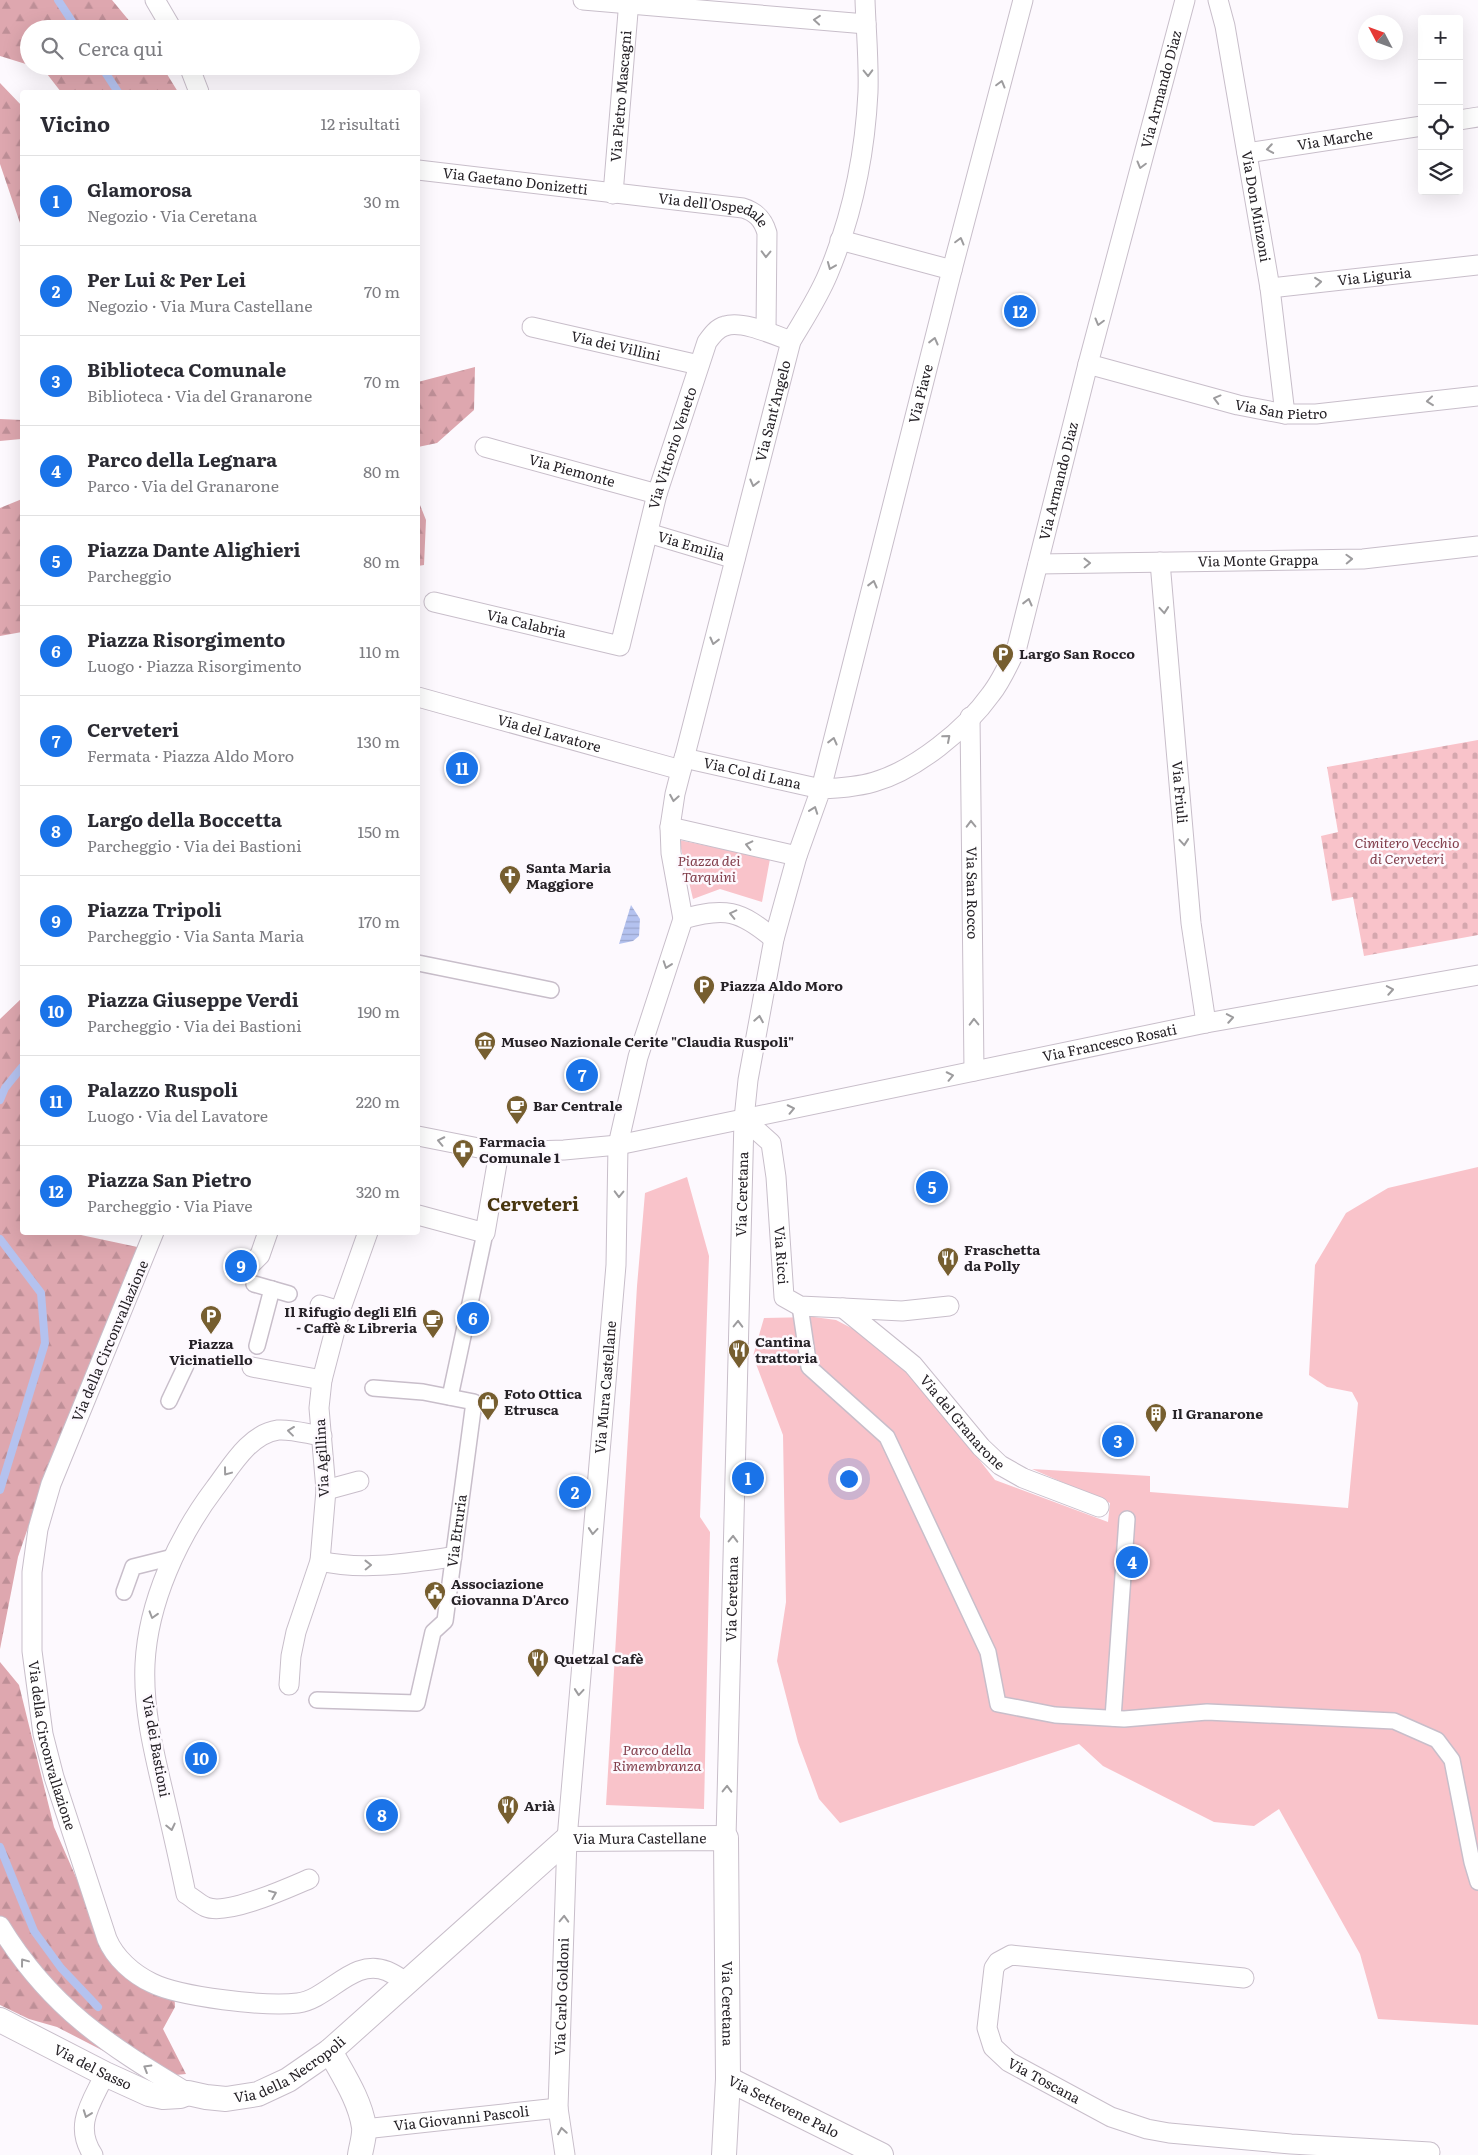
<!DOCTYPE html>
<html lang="it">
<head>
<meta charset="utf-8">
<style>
	:root { --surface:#fff; --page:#f2f2f3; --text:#2b2b33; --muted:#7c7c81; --line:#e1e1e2; --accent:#1a73e8 }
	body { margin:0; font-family:Literata,serif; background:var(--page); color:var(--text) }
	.controls { position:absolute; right:15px; top:15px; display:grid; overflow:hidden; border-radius:5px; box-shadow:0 5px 20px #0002 }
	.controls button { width:45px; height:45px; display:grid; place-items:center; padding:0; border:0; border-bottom:1px solid var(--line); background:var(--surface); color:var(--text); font:25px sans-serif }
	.compass { position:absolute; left:1358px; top:15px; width:45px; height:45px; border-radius:50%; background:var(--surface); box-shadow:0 5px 20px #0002; rotate:311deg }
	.you { position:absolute; left:848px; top:1478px; width:18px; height:18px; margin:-12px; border:4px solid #fff; border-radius:50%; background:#1a73e8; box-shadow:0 0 0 8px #1a73e833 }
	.badge { display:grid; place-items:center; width:32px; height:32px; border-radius:50%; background:var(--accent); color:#fff; font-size:16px; font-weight:700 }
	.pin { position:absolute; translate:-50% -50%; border:2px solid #fff; box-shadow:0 1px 5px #0006 }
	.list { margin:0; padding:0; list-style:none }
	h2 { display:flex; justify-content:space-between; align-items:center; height:65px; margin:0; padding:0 20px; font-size:21px }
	h2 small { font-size:16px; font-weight:400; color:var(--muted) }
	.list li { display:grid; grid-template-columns:32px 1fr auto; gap:15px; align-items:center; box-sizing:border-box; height:90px; padding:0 20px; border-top:1px solid var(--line) }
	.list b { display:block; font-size:19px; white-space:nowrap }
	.list p { margin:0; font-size:16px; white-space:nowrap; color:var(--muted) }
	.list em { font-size:16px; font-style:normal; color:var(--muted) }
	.icon { flex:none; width:28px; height:28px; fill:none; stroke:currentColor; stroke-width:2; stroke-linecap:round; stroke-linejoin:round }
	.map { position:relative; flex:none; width:1478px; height:2155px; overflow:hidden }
	.search { position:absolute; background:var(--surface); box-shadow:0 5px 20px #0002; left:20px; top:20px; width:400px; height:55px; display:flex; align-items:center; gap:12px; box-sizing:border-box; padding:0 18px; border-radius:28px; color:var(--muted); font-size:19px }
	.panel { position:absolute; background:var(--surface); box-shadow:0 5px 20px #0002; left:20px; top:90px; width:400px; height:1145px; border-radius:5px }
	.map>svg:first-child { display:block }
	.forest { fill:url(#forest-firs) }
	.cemetery { fill:url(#cemetery-stones) }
	.green { fill:#f9c3ca }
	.water { fill:url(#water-rules) }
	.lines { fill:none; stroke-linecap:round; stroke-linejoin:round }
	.stream { stroke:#b4c2ef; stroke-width:8 }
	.pedestrian-casing { stroke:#c8beca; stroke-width:18 }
	.minor-casing { stroke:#c8beca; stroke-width:21 }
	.tertiary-casing { stroke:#c8beca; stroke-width:26 }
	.pedestrian { stroke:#fff; stroke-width:15 }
	.minor { stroke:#fff; stroke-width:19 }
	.tertiary { stroke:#fff; stroke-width:24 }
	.oneway { stroke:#9d9c9e }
	.labels { text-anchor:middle; stroke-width:5; stroke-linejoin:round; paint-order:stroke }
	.street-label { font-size:14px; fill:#262227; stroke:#fdf9fe }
	.poi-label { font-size:14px; font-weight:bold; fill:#262227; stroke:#fdf9fe; text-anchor:start }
	.park-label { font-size:14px; font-style:italic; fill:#813d4a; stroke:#fdf9fe }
	.district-label { font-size:19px; font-weight:bold; fill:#48360f; stroke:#fdf9fe }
</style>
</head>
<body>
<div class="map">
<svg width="1478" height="2155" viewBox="0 0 1478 2155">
	<defs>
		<pattern id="forest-firs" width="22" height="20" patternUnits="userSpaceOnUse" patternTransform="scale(1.25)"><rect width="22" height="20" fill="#dea7af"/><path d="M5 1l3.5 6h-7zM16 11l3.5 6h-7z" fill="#be8f97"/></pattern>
		<pattern id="cemetery-stones" width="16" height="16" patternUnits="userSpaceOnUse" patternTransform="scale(1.25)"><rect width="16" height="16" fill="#f9c3ca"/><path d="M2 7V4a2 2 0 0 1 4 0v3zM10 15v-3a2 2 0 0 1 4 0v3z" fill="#d5a7ae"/></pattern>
		<pattern id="water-rules" width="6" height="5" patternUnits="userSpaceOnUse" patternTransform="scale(1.25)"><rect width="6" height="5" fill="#b4c2ef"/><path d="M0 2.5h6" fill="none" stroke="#9ba6cd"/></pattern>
	</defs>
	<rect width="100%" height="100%" fill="#fdf9fe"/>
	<path class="forest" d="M 0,0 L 112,0 L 136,29 L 29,29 L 29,65 L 0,56 Z
		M 34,66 L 162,66 L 178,92 L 61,92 L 44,70 Z
		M 0,83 L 22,106 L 22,229 L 0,164 Z
		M 475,367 L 474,410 L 437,443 L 418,447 L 418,382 Z
		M 0,419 L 22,420 L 22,460 L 21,439 L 0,441 Z
		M 22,499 L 22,632 L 0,636 L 0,508 Z
		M 418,500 L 426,520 L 424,565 L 418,566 Z
		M 22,998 L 22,1232 L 79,1233 L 81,1235 L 142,1248 L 49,1466 L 18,1557 L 0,1649 L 0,1019 Z
		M 0,1662 L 19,1685 L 54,1827 L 93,1916 L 129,1976 L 174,1987 L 175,2007 L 163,2029 L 186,2074 L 154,2077 L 57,2027 L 29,2019 L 0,2005 Z"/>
	<path class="cemetery" d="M 1478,740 L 1478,935 L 1364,956 L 1353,897 L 1332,901 L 1321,836 L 1338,832 L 1327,767 Z"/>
	<path class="green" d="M 679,840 L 770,859 L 762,902 L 720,889 L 693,899 Z
		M 1478,1167 L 1478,2025 L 1378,2019 L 1360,1954 L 1279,1809 L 1254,1826 L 1214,1822 L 1103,1766 L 1079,1744 L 840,1823 L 819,1799 L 798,1742 L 777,1661 L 786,1602 L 783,1435 L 753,1356 L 764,1318 L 814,1317 L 836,1320 L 880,1343 L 922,1386 L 995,1480 L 1108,1522 L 1110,1503 L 1032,1469 L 1150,1476 L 1150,1492 L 1348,1508 L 1358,1403 L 1352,1392 L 1327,1387 L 1309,1375 L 1315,1265 L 1346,1213 L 1388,1188 Z
		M 687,1177 L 709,1256 L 700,1517 L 710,1532 L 704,1809 L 606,1805 L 637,1286 L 645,1193 Z"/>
	<path class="water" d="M 631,905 L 640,919 L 639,936 L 633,941 L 619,944 Z"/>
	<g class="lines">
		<path class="stream" d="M 58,0 L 77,29
			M 101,66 L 118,92
			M 0,1100 L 5,1088 L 22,1067
			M 0,1239 L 41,1293 L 45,1343 L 0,1490
			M 0,1847 L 34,1931 L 61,1968 L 98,2007"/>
		<g class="pedestrian-casing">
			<g id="pedestrian">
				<path d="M 418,963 L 551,990"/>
				<path d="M 254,1284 L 289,1294"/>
				<path d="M 800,1306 L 809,1367 L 887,1437 L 988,1652 L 998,1704 L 1055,1715 L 1124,1719 L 1207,1712 L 1394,1721 L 1437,1740 L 1452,1760 L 1472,1862 L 1478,1882"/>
				<path d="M 257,1346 L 272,1289"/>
				<path d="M 450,1397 L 485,1233"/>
				<path d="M 169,1401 L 186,1365"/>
				<path d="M 124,1592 L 133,1567 L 173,1557"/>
				<path id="s1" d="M 317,1700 L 417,1703 L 433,1632 L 445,1621 L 474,1402 L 423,1392 L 373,1388"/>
				<path d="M 1113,1718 L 1127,1519"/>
			</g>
		</g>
		<g class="minor-casing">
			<g id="minor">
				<path d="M 155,0 L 172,29"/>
				<path d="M 583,0 L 866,24"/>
				<path id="s2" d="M 1218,0 L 1225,26 L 1270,288 L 1285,414"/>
				<path d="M 189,66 L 199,92"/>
				<path d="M 1459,120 L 1478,117"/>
				<path id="s3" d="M 1247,153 L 1422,126"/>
				<path id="s4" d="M 418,170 L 743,208 C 756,212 763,219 767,233 L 766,331"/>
				<path id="s5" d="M 613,194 L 629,0"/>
				<path d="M 840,240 L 952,270"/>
				<path id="s6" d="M 1270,288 L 1478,265"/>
				<path id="s7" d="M 532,327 L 699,365"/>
				<path id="s8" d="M 1088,364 L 1238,405 L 1285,414 L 1316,414 L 1478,396"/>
				<path id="s9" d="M 485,447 L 657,494"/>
				<path id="s10" d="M 648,533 L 735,559"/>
				<path id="s11" d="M 1160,562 L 1191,923 L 1206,1023"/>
				<path id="s12" d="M 1038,564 L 1363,559 L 1478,546"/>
				<path id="s13" d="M 434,602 L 620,646 L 657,494 L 707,342 C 712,335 717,328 725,326 C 742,320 774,335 791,341"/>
				<path id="s14" d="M 418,697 L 681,770"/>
				<path id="s15" d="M 970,717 L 974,1071"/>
				<path id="s16" d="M 684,758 L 821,789 L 952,270 L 1023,0"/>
				<path d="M 670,827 L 797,856"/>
				<path d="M 683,919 C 725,907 740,910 774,939"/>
				<path id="s17" d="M 744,1119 L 771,1143 L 776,1177 L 784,1297 L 800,1306 L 843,1308 L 902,1311 L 949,1306"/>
				<path id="s18" d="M 418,1136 L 499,1152 L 564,1150 L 618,1145 L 1206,1023 L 1478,975"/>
				<path d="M 418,1215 L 485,1233 L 499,1152"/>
				<path id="s19" d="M 154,1232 L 51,1484 L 38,1529 L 32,1572 L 32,1651 L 43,1734 L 54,1777 L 107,1939 C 115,1958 133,1974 152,1983 C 180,1997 266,2007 298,2003 C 329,1999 353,1957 387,1971 C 394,1974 401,1979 407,1982"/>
				<path d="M 252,1263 L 260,1255 L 268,1232"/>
				<path d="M 320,1305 L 340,1311"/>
				<path id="s20" d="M 843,1308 L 913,1365 L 981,1447 L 1000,1465 L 1023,1478 L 1099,1507"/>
				<path d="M 252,1367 L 322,1380"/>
				<path d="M 326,1490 L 359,1481"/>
				<path d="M 320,1561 C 363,1571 409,1563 452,1557"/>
				<path d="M 289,1685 L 291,1656 L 296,1632 L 320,1561 L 326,1490 L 319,1408 L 322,1380 L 340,1311 L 368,1232"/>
				<path id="s21" d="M 726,1838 L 744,1119 L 748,1080 L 774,939 L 797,856 L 821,789 C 839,788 857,787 874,782 C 916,770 966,729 991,694 C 1002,680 1009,663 1017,647 L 1088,364 L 1185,0"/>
				<path d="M 309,1879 C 288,1888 227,1916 206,1907 C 199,1904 193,1898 186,1894 C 179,1860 171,1825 163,1791 C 153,1749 143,1707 145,1664 C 148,1602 178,1537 215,1488 C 231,1467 249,1434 278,1430 C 292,1429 308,1434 322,1436"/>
				<path d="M 0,1926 C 50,2008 108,2045 188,2093"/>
				<path id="s22" d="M 1244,1978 L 1011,1955 L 998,1962 L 994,1968 L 987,2028 L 993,2047 L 1009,2062 L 1111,2117 L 1147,2129 L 1169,2133 L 1291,2144 L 1430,2152"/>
				<path id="s23" d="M 364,2129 L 558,2108"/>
				<path d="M 93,2155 C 73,2125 92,2102 105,2074"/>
				<path id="s24" d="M 565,2155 L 558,2108 L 567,1839 L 616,1265 L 618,1145 L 638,1057 L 683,919 L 671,853 L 670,827 L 675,794 L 791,341 C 804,319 818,298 828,274 C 852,217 865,153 868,92 C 869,61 866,30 865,0"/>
			</g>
		</g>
		<g class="tertiary-casing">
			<g id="tertiary">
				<path id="s25" d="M 0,2020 L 105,2074 L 149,2094 L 163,2097 L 180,2096 L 188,2093 L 206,2097 L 226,2099 L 258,2094 L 288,2080 L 330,2051 L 567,1839 L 726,1838 L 728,2079 L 724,2155"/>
				<path d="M 330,2051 C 343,2075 360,2100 364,2127 C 365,2136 361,2147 360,2155"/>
				<path id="s26" d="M 728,2079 L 881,2155"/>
			</g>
		</g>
		<use href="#pedestrian" class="pedestrian"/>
		<use href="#minor" class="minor"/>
		<use href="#tertiary" class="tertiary"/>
	</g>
	<defs><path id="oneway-chevron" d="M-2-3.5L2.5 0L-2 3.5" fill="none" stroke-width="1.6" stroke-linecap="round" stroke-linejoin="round" transform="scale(1.25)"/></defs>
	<g class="oneway">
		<use href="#oneway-chevron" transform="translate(817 20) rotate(-175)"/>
		<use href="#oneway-chevron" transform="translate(868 73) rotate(89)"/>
		<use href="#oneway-chevron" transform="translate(1001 84) rotate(-75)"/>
		<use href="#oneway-chevron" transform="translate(1270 149) rotate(171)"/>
		<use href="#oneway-chevron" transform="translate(1141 165) rotate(105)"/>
		<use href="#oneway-chevron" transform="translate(960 241) rotate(-75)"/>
		<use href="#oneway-chevron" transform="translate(766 254) rotate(91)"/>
		<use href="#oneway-chevron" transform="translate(831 266) rotate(112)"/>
		<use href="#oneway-chevron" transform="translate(1318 282) rotate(-6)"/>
		<use href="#oneway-chevron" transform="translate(1099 322) rotate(105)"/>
		<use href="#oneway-chevron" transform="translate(934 341) rotate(-76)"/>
		<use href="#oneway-chevron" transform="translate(1217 399) rotate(-165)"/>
		<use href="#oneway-chevron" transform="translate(1430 401) rotate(174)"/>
		<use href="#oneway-chevron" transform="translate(754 483) rotate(104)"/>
		<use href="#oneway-chevron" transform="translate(1349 559) rotate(-2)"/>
		<use href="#oneway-chevron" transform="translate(1087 563) rotate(-1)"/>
		<use href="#oneway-chevron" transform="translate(873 584) rotate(-76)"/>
		<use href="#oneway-chevron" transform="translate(1028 602) rotate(-76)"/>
		<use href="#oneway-chevron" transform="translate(1164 610) rotate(85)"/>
		<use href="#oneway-chevron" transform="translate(714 641) rotate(104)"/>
		<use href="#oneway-chevron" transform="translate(947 738) rotate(-41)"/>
		<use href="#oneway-chevron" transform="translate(833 741) rotate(-76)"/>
		<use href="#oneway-chevron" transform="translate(674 798) rotate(100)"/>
		<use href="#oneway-chevron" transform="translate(814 810) rotate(-70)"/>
		<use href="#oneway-chevron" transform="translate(971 824) rotate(-91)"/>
		<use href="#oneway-chevron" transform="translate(1184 842) rotate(85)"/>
		<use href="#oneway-chevron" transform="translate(749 845) rotate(-167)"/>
		<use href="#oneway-chevron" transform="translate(733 914) rotate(-167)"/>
		<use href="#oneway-chevron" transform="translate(667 965) rotate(109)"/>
		<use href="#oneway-chevron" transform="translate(1390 990) rotate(-10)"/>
		<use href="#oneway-chevron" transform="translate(1230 1018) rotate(-10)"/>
		<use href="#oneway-chevron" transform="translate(759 1019) rotate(-80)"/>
		<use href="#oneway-chevron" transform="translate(974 1022) rotate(-91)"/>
		<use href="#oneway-chevron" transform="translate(950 1076) rotate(-12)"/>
		<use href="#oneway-chevron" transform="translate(791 1109) rotate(-12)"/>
		<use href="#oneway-chevron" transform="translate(441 1141) rotate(-168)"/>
		<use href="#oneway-chevron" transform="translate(619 1194) rotate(91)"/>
		<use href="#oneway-chevron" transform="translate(738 1324) rotate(-89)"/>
		<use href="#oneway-chevron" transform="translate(291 1431) rotate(-173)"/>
		<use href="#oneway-chevron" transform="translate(227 1472) rotate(127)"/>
		<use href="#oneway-chevron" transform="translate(593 1531) rotate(95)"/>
		<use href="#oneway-chevron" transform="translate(733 1539) rotate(-89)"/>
		<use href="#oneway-chevron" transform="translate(368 1565) rotate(-1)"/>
		<use href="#oneway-chevron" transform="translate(153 1615) rotate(107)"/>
		<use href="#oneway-chevron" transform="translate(579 1692) rotate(95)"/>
		<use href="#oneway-chevron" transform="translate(727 1789) rotate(-89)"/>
		<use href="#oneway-chevron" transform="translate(171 1827) rotate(77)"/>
		<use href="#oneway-chevron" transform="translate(273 1894) rotate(-22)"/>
		<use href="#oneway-chevron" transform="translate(564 1919) rotate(-88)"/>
		<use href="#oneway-chevron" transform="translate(24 1962) rotate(-127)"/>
		<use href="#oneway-chevron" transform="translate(147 2068) rotate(-149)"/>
		<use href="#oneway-chevron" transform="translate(87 2114) rotate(110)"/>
		<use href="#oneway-chevron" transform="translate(562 2131) rotate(-99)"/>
	</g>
	<defs>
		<g id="parking-pin" transform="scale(1.125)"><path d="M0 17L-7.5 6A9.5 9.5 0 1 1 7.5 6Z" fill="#765e2f" stroke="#fdf9fe"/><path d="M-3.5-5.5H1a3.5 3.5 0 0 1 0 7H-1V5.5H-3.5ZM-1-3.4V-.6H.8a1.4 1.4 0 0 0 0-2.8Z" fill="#fff"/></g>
		<g id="church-pin" transform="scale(1.125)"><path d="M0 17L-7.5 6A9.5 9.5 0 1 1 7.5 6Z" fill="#765e2f" stroke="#fdf9fe"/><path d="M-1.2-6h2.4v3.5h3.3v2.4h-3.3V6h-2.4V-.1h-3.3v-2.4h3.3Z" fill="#fff"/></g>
		<g id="museum-pin" transform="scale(1.125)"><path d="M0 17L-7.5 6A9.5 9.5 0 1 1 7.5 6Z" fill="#765e2f" stroke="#fdf9fe"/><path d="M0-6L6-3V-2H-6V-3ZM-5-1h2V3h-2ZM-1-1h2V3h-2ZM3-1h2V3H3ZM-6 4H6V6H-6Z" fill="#fff"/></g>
		<g id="cafe-pin" transform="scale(1.125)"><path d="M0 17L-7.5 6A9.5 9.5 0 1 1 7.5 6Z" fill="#765e2f" stroke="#fdf9fe"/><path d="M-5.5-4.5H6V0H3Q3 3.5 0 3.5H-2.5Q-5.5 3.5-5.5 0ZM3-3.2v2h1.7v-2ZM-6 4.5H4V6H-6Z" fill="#fff"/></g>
		<g id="pharmacy-pin" transform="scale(1.125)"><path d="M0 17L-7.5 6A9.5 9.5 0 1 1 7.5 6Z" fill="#765e2f" stroke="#fdf9fe"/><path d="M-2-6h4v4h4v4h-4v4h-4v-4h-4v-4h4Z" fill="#fff"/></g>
		<g id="restaurant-pin" transform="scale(1.125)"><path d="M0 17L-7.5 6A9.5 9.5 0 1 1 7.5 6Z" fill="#765e2f" stroke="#fdf9fe"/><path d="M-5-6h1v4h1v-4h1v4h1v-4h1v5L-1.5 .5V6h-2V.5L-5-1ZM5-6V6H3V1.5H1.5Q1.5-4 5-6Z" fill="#fff"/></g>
		<g id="shop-pin" transform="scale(1.125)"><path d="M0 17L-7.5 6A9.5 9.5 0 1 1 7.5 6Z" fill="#765e2f" stroke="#fdf9fe"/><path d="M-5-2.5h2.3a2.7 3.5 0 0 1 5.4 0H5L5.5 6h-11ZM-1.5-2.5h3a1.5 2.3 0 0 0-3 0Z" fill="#fff"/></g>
		<g id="building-pin" transform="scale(1.125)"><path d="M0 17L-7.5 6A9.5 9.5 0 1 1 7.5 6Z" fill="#765e2f" stroke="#fdf9fe"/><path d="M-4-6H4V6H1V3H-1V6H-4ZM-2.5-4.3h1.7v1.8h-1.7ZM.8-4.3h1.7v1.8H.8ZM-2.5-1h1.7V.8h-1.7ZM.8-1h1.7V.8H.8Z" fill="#fff"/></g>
		<g id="civic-pin" transform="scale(1.125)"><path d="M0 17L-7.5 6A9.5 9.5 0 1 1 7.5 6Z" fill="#765e2f" stroke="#fdf9fe"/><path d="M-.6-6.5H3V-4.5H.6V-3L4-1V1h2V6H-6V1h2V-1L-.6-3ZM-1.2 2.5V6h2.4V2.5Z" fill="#fff"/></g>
	</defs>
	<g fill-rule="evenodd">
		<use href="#parking-pin" x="1003" y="654"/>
		<use href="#church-pin" x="510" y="876"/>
		<use href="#parking-pin" x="704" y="986"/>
		<use href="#museum-pin" x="485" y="1042"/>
		<use href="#cafe-pin" x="517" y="1106"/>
		<use href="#pharmacy-pin" x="463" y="1150"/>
		<use href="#restaurant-pin" x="948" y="1258"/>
		<use href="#parking-pin" x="211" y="1316"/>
		<use href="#cafe-pin" x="433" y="1320"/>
		<use href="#restaurant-pin" x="739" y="1350"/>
		<use href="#shop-pin" x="488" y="1402"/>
		<use href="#building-pin" x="1156" y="1414"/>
		<use href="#civic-pin" x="435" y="1592"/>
		<use href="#restaurant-pin" x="538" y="1659"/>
		<use href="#restaurant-pin" x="508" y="1806"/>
	</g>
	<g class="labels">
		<g class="street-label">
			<text dy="5" stroke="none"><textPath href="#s21" startOffset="1891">Via Armando Diaz</textPath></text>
			<text dy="5" stroke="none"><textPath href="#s5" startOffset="98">Via Pietro Mascagni</textPath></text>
			<text dy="5" stroke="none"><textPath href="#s3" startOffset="89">Via Marche</textPath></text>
			<text dy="5" stroke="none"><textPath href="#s4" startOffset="98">Via Gaetano Donizetti</textPath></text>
			<text dy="5" stroke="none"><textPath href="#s2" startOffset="210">Via Don Minzoni</textPath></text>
			<text dy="5" stroke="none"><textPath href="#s4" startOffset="299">Via dell'Ospedale</textPath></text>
			<text dy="5" stroke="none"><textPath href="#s6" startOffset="105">Via Liguria</textPath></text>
			<text dy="5" stroke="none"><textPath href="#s7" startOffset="86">Via dei Villini</textPath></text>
			<text dy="5" stroke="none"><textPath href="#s16" startOffset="548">Via Piave</textPath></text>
			<text dy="5" stroke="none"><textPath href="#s8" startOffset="199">Via San Pietro</textPath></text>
			<text dy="5" stroke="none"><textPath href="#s24" startOffset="1770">Via Sant'Angelo</textPath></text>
			<text dy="5" stroke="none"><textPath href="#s13" startOffset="396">Via Vittorio Veneto</textPath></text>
			<text dy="5" stroke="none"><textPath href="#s9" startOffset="90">Via Piemonte</textPath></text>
			<text dy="5" stroke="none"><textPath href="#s21" startOffset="1486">Via Armando Diaz</textPath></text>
			<text dy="5" stroke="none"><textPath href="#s10" startOffset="45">Via Emilia</textPath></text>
			<text dy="5" stroke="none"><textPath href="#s12" startOffset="220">Via Monte Grappa</textPath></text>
			<text dy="5" stroke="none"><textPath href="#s13" startOffset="95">Via Calabria</textPath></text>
			<text dy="5" stroke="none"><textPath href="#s14" startOffset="136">Via del Lavatore</textPath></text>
			<text dy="5" stroke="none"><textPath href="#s16" startOffset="70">Via Col di Lana</textPath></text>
			<text dy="5" stroke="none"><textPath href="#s11" startOffset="231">Via Friuli</textPath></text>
			<text dy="5" stroke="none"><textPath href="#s15" startOffset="176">Via San Rocco</textPath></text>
			<text dy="5" stroke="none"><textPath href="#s18" startOffset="704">Via Francesco Rosati</textPath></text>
			<text dy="5" stroke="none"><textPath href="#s21" startOffset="644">Via Ceretana</textPath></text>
			<text dy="5" stroke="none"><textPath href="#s17" startOffset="149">Via Ricci</textPath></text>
			<text transform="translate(110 1341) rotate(-67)" y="5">Via della Circonvallazione</text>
			<text dy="5" stroke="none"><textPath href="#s24" startOffset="770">Via Mura Castellane</textPath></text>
			<text dy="5" stroke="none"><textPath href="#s20" startOffset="166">Via del Granarone</textPath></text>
			<text transform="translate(322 1458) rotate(-93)" y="5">Via Agillina</text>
			<text dy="5" stroke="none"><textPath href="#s1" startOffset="280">Via Etruria</textPath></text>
			<text dy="5" stroke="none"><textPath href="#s21" startOffset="239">Via Ceretana</textPath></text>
			<text dy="5" stroke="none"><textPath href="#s19" startOffset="538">Via della Circonvallazione</textPath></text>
			<text transform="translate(156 1746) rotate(80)" y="5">Via dei Bastioni</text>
			<text dy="5" stroke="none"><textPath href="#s25" startOffset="752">Via Mura Castellane</textPath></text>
			<text dy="5" stroke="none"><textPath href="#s24" startOffset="159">Via Carlo Goldoni</textPath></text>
			<text dy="5" stroke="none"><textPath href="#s25" startOffset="1004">Via Ceretana</textPath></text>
			<text dy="5" stroke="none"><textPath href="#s25" startOffset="104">Via del Sasso</textPath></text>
			<text dy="5" stroke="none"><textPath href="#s25" startOffset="316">Via della Necropoli</textPath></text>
			<text dy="5" stroke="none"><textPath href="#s22" startOffset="398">Via Toscana</textPath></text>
			<text dy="5" stroke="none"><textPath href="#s26" startOffset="62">Via Settevene Palo</textPath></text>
			<text dy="5" stroke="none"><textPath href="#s23" startOffset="98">Via Giovanni Pascoli</textPath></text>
		</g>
		<g class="poi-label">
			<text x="1019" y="659">Largo San Rocco</text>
			<text x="526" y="873">Santa Maria<tspan x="526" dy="16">Maggiore</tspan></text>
			<text x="720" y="991">Piazza Aldo Moro</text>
			<text x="501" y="1047">Museo Nazionale Cerite "Claudia Ruspoli"</text>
			<text x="533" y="1111">Bar Centrale</text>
			<text x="479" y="1147">Farmacia<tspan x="479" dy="16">Comunale 1</tspan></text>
			<text x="964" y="1255">Fraschetta<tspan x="964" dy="16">da Polly</tspan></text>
			<text x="417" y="1317" text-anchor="end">Il Rifugio degli Elfi<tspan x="417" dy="16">- Caffè &amp; Libreria</tspan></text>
			<text x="755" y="1347">Cantina<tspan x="755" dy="16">trattoria</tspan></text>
			<text x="211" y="1349" text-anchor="middle">Piazza<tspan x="211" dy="16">Vicinatiello</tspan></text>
			<text x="504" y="1399">Foto Ottica<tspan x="504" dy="16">Etrusca</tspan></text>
			<text x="1172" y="1419">Il Granarone</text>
			<text x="451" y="1589">Associazione<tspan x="451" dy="16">Giovanna D'Arco</tspan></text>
			<text x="554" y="1664">Quetzal Cafè</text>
			<text x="524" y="1811">Arià</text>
		</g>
		<g class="park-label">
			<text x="1407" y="848">Cimitero Vecchio<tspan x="1407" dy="16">di Cerveteri</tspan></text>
			<text x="709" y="866">Piazza dei<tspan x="709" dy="16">Tarquini</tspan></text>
			<text x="657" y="1755">Parco della<tspan x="657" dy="16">Rimembranza</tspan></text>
		</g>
		<g class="district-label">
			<text x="533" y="1211">Cerveteri</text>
		</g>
	</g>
</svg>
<div class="controls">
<button>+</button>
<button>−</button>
<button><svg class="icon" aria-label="locate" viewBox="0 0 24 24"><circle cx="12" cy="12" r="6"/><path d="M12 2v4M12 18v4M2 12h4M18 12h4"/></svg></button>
<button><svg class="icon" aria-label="layers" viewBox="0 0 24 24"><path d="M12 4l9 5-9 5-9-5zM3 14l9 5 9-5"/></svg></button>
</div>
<svg class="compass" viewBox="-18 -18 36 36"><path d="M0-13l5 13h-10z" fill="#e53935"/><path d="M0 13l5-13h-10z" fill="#7c7c81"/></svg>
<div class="you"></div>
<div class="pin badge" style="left:748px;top:1478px">1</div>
<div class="pin badge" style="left:575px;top:1492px">2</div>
<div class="pin badge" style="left:1118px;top:1441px">3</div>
<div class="pin badge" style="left:1132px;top:1562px">4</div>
<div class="pin badge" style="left:932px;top:1187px">5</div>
<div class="pin badge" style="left:473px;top:1318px">6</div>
<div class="pin badge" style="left:582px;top:1075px">7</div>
<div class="pin badge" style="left:382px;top:1815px">8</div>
<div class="pin badge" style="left:241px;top:1266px">9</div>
<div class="pin badge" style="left:201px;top:1758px">10</div>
<div class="pin badge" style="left:462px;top:768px">11</div>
<div class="pin badge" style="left:1020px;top:311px">12</div>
<div class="search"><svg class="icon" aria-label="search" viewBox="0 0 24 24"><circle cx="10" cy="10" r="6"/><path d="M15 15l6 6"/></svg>Cerca qui</div>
<section class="panel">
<h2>Vicino<small>12 risultati</small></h2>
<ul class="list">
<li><span class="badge">1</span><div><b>Glamorosa</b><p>Negozio · Via Ceretana</p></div><em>30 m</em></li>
<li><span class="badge">2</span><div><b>Per Lui &amp; Per Lei</b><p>Negozio · Via Mura Castellane</p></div><em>70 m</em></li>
<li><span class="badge">3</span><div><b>Biblioteca Comunale</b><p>Biblioteca · Via del Granarone</p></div><em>70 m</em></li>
<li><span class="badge">4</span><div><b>Parco della Legnara</b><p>Parco · Via del Granarone</p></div><em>80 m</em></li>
<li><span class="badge">5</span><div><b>Piazza Dante Alighieri</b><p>Parcheggio</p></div><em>80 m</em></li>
<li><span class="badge">6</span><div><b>Piazza Risorgimento</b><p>Luogo · Piazza Risorgimento</p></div><em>110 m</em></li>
<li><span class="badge">7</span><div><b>Cerveteri</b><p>Fermata · Piazza Aldo Moro</p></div><em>130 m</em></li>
<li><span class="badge">8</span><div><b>Largo della Boccetta</b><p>Parcheggio · Via dei Bastioni</p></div><em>150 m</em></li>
<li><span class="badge">9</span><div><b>Piazza Tripoli</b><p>Parcheggio · Via Santa Maria</p></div><em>170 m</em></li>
<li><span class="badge">10</span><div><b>Piazza Giuseppe Verdi</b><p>Parcheggio · Via dei Bastioni</p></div><em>190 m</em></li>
<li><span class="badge">11</span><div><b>Palazzo Ruspoli</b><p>Luogo · Via del Lavatore</p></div><em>220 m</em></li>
<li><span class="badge">12</span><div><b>Piazza San Pietro</b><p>Parcheggio · Via Piave</p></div><em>320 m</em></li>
</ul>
</section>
</div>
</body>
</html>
